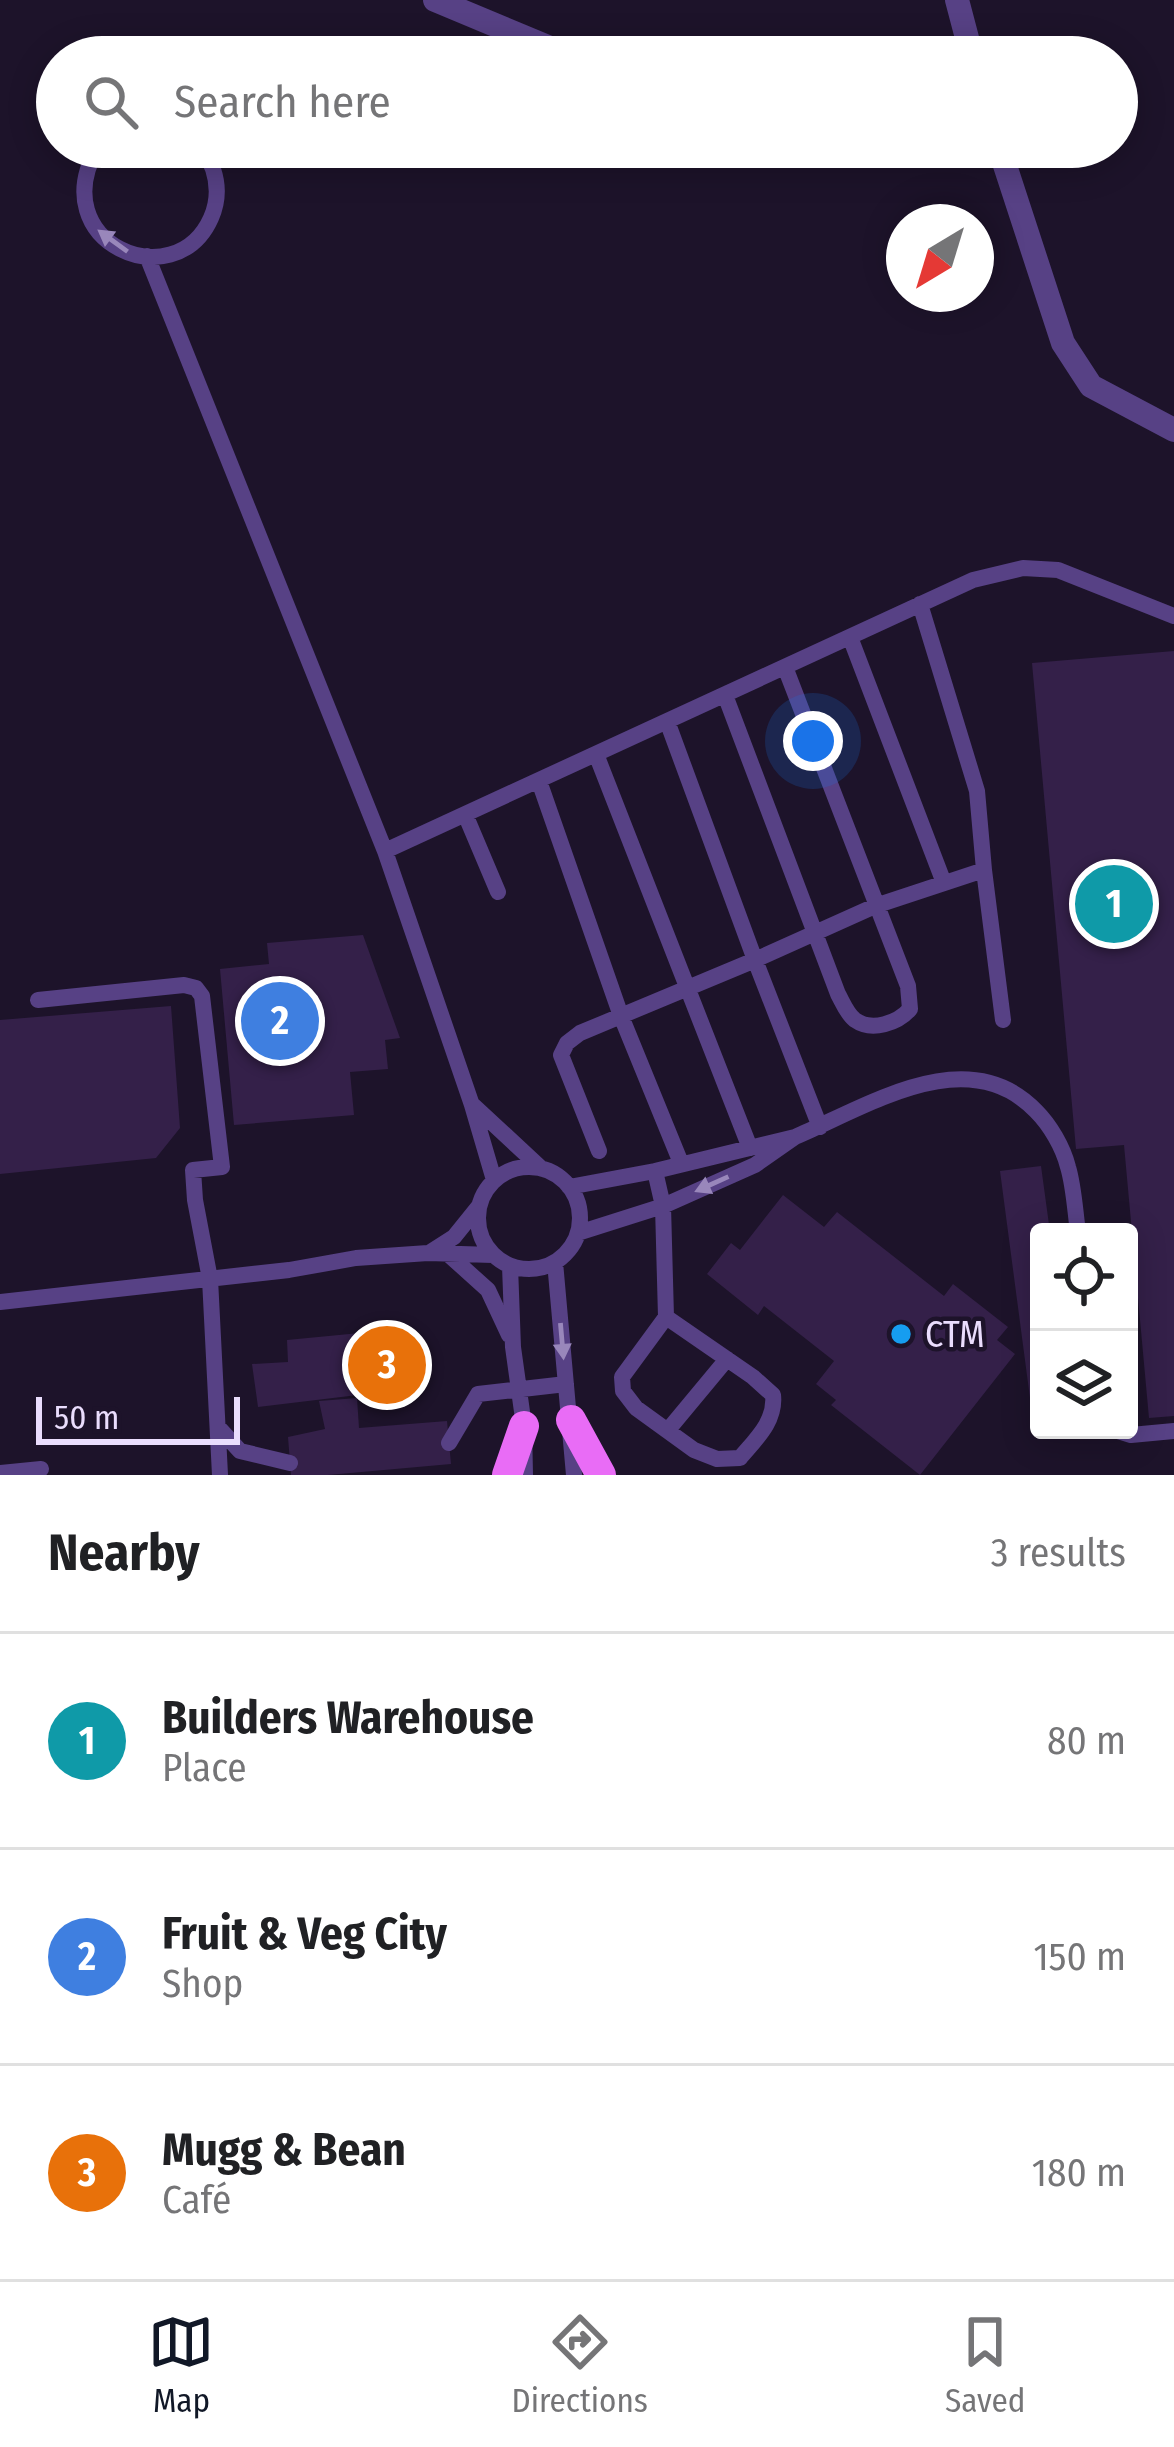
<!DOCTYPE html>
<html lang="en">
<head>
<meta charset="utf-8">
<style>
	:root { --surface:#fff; --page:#f6f6f6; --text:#202124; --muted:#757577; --line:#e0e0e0; --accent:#111827 }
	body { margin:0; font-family:"Fira Sans Condensed",sans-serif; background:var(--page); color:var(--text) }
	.controls { position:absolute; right:36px; bottom:36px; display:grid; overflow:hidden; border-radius:12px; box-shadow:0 6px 30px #0003 }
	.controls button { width:108px; height:108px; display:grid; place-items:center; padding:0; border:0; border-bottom:3px solid var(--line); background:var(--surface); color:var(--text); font:60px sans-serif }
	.compass { position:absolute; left:886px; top:204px; width:108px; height:108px; border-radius:50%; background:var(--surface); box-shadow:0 6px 30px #0003; rotate:218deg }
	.scale { position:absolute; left:36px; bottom:30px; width:204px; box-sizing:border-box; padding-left:12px; border:6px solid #eaddfd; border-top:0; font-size:33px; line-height:42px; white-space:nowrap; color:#eaddfd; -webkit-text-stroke:9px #1d132a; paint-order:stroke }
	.you { position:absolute; left:813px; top:741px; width:42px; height:42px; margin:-30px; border:9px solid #fff; border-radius:50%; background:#1a73e8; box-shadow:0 0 0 18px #1a73e833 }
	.badge { display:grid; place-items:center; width:78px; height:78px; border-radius:50%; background:var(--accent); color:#fff; font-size:39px; font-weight:700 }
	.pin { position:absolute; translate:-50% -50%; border:6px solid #fff; box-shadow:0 3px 12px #0006 }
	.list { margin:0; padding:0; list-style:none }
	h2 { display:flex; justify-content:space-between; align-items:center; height:156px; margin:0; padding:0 48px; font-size:51px }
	h2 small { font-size:39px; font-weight:400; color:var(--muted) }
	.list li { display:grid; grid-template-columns:78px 1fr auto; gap:36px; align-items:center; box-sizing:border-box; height:216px; padding:0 48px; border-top:3px solid var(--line) }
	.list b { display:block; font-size:45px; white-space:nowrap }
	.list p { margin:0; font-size:39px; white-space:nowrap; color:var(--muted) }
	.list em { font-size:39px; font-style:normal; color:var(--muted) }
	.icon { flex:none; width:66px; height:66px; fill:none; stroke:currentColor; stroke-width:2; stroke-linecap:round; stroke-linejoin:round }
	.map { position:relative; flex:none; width:1174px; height:1475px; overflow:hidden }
	.search { position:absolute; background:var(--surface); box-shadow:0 6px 30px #0003; left:36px; right:36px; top:36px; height:132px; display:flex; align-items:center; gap:30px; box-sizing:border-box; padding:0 42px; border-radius:66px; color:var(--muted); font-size:45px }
	.sheet { height:804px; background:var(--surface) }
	nav { display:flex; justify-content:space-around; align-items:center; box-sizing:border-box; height:168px; border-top:3px solid var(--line); background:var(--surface); font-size:33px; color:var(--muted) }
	nav a { display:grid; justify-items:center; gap:6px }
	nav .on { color:var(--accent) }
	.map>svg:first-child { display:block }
	.building { fill:#342049 }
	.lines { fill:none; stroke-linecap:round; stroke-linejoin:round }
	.service { stroke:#574185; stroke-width:16 }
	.minor { stroke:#574185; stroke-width:24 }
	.primary { stroke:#e96cf6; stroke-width:30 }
	.oneway { fill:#9987bb }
	.poi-dot { fill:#169df0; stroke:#1d132a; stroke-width:4.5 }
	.labels { text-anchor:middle; stroke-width:9; stroke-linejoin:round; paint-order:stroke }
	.poi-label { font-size:36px; fill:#eaddfd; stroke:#1d132a; text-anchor:start }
</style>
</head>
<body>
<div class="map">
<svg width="1174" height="1475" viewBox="0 0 1174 1475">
	<rect width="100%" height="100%" fill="#1d132a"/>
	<path class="building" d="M 1174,651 L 1174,1416 L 1149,1418 L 1124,1145 L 1076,1149 L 1032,663 Z
		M 363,935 L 400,1038 L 385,1040 L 388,1069 L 350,1072 L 354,1115 L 234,1125 L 220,969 L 269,964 L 267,943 Z
		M 171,1006 L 180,1128 L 156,1158 L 0,1174 L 0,1020 Z
		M 1041,1166 L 1050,1232 L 1039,1232 L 1039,1396 L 1030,1398 L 1000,1171 Z
		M 783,1195 L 824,1227 L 837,1212 L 944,1296 L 953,1284 L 1008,1327 L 997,1340 L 1015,1354 L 920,1475 L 831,1405 L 836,1400 L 816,1384 L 834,1361 L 764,1306 L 758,1315 L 707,1274 L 731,1243 L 740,1250 Z
		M 412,1328 L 416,1388 L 258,1407 L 252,1364 L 288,1362 L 287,1340 Z
		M 357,1398 L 359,1428 L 447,1421 L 451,1464 L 328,1475 L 291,1475 L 288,1437 L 325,1429 L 319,1401 Z"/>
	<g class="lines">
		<path class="service" d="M 98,147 C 42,243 175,299 211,218 C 222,193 217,170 202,147
			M 147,256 L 385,851 L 472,1105 L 494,1180
			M 850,637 L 944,883
			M 725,695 L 838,994 C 843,1003 847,1014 855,1020 C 872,1032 898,1023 910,1009 L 908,986 L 785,667
			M 667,721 L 755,960 L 820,1127
			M 596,754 L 750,1148
			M 539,781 L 621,1016 L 681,1163
			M 465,814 L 498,892
			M 385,851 L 973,580 L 1023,568 L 1058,570 L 1174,616
			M 984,870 L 1003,1020
			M 38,1000 L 184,985 L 196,988 L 202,996 L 222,1167 L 193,1170 L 195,1200 L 210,1279 L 220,1475
			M 473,1105 L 542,1169
			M 795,1137 C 868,1106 968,1040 1036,1111 C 1050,1125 1063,1147 1068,1167 C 1074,1187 1075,1211 1078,1232
			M 599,1151 L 561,1055 L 567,1043 L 580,1033 L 755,960 L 875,906 L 984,870 L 977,791 L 920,604
			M478 1218a51 51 0 1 1 102 0a51 51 0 1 1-102 0Z
			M 655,1171 L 663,1206 L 666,1317 L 622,1377 L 623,1391 L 636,1408 L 694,1450 L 717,1459 L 740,1458 C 756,1439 776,1421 773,1395 L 753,1377 L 666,1317
			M 569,1187 L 655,1171 L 795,1137 L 755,1165 L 663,1206 L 578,1233
			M 429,1253 L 454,1237 L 479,1206
			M 448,1254 L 488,1290 L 509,1335
			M 555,1262 L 574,1475
			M 510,1266 L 513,1347 L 524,1426 L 525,1475
			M 0,1302 L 289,1270 L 356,1258 L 428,1253 L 493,1255
			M 218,1427 L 240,1451 L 290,1463
			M 668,1430 L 727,1359
			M 1115,1430 L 1131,1435 L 1174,1431
			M 449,1443 L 478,1394 L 566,1384
			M 0,1473 L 41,1469"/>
		<path class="minor" d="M 435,0 L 572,57
			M 957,0 L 972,57
			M 999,147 L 1063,343 L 1091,386 L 1174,430"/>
		<path class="primary" d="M 571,1420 L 601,1475
			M 507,1475 L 524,1426"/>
	</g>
	<defs><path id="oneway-solid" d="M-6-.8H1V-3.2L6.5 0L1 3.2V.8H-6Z" transform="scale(3)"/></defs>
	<g class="oneway">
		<use href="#oneway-solid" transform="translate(113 241) rotate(-144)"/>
		<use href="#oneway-solid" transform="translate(712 1184) rotate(156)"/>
		<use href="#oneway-solid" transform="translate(562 1341) rotate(85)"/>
	</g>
	<circle class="poi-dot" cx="901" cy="1334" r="12"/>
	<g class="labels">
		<g class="poi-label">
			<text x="925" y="1347">CTM</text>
		</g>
	</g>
</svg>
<div class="controls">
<button><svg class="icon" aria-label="locate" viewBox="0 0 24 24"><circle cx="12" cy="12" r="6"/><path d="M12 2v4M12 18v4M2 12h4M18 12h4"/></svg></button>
<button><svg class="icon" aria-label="layers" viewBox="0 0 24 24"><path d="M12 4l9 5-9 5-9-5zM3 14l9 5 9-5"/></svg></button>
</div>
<svg class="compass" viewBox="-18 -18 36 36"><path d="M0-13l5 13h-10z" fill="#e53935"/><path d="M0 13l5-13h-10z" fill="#757577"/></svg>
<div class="scale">50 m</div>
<div class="you"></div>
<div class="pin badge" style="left:1114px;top:904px;background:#0f9aa8">1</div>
<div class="pin badge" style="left:280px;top:1021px;background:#3f7fe0">2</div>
<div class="pin badge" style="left:387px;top:1365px;background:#e8710a">3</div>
<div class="search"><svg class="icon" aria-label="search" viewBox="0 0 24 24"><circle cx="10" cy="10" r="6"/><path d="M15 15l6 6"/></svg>Search here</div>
</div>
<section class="sheet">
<h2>Nearby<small>3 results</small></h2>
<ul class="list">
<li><span class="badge" style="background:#0f9aa8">1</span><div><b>Builders Warehouse</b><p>Place</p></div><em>80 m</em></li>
<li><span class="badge" style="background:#3f7fe0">2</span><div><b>Fruit &amp; Veg City</b><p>Shop</p></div><em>150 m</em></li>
<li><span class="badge" style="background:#e8710a">3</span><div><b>Mugg &amp; Bean</b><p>Café</p></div><em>180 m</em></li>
</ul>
</section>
<nav>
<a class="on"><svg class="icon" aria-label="map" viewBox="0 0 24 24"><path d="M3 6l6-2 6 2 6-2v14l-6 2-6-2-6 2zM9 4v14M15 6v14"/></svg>Map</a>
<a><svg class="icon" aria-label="directions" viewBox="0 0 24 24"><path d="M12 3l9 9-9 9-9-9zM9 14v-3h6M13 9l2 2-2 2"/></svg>Directions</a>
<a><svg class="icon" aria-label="saved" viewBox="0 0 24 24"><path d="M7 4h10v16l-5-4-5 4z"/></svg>Saved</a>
</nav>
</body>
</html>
